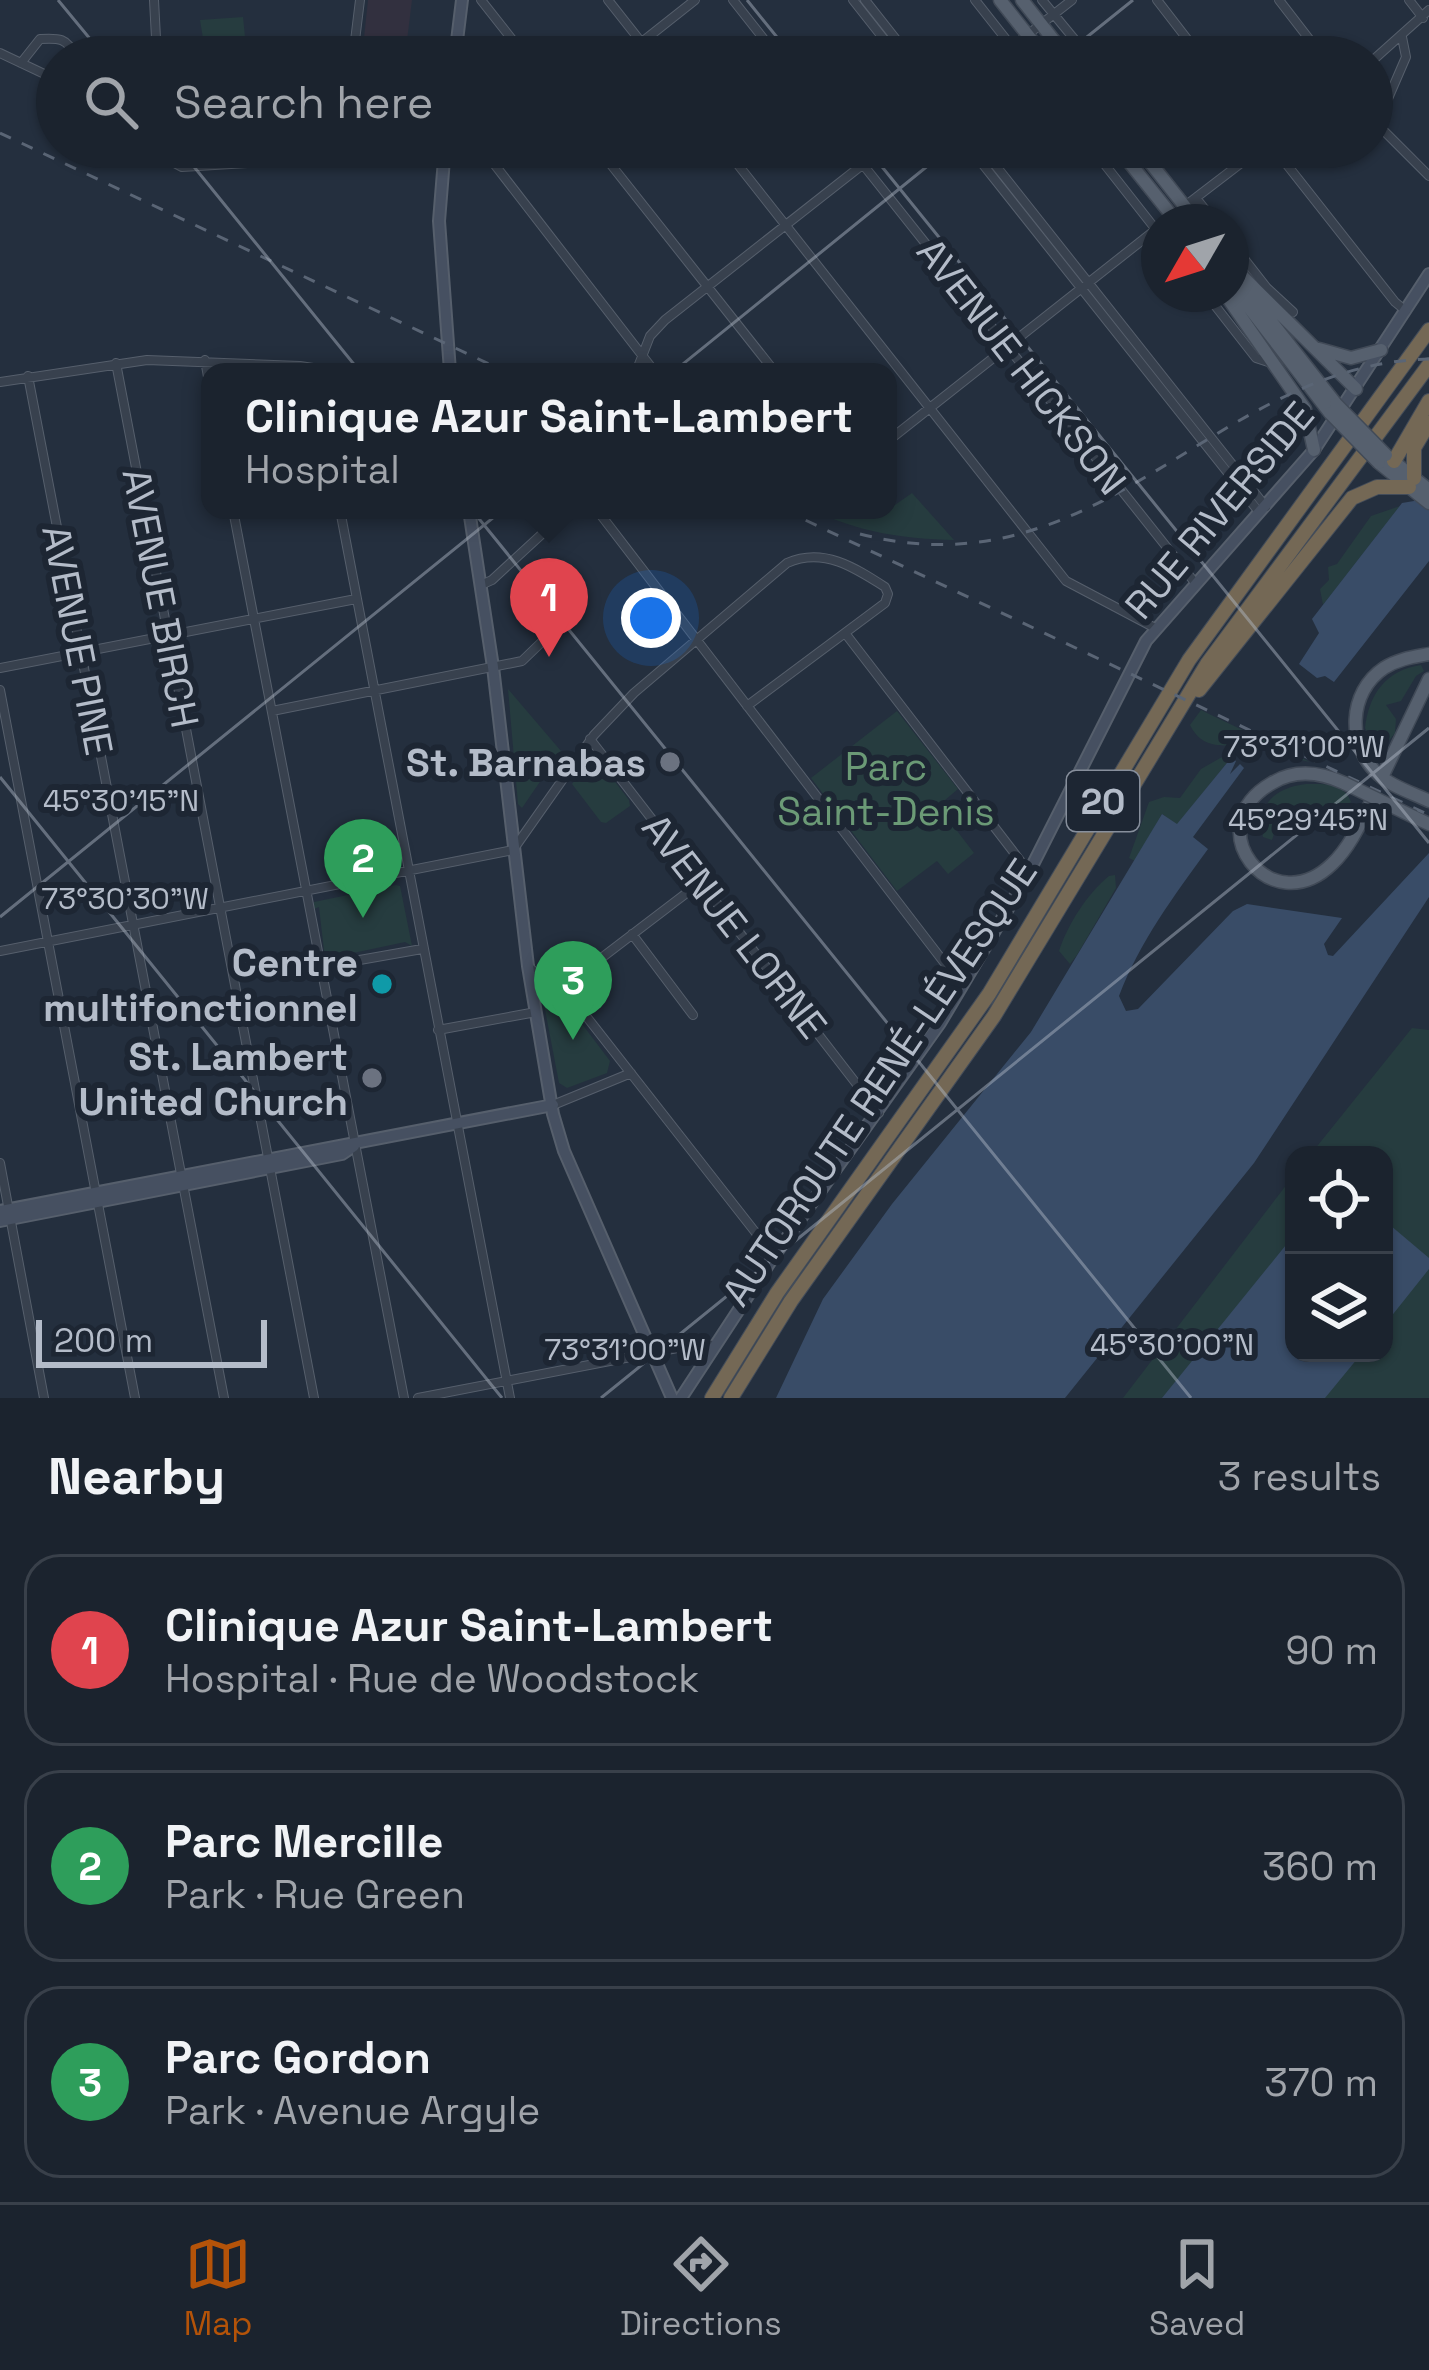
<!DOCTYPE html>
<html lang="en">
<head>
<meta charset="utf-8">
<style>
	:root { --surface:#1b232e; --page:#282f3a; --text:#f1f3f6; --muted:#a0a4aa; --line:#39404a; --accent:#b45309 }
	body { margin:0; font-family:"Space Grotesk",sans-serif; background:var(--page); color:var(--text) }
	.controls { position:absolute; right:36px; bottom:36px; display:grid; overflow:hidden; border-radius:24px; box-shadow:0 3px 9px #0004 }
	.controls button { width:108px; height:108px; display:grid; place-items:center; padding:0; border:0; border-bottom:3px solid var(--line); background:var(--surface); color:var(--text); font:60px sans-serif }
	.compass { position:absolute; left:1141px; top:204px; width:108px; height:108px; border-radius:50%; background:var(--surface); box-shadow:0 3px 9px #0004; rotate:231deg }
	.scale { position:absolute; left:36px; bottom:30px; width:231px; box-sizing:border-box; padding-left:12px; border:6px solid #b4bcc9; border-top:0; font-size:33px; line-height:42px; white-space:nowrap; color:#b4bcc9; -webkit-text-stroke:9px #1d2633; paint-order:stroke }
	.you { position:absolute; left:651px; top:618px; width:42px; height:42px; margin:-30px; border:9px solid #fff; border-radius:50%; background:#1a73e8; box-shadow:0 0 0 18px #1a73e833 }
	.badge { display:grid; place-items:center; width:78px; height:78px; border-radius:50%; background:var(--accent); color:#fff; font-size:39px; font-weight:700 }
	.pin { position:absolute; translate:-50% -99px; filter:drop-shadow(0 3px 6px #0008) }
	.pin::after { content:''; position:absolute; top:63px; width:42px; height:36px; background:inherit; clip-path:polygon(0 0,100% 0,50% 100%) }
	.popup { position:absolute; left:201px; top:363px; width:696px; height:156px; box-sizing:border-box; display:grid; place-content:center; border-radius:24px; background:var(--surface); filter:drop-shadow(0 3px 9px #0005); font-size:39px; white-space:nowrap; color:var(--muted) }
	.popup b { font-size:45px; color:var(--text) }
	.popup::after { content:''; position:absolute; left:50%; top:100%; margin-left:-24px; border:24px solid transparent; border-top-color:var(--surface) }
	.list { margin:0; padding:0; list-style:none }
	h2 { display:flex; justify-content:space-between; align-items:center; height:156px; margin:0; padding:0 48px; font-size:51px }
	h2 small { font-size:39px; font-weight:400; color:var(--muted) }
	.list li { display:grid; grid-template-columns:78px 1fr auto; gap:36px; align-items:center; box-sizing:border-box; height:192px; margin:0 24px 24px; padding:0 24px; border:3px solid var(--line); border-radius:36px }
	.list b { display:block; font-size:45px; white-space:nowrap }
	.list p { margin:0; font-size:39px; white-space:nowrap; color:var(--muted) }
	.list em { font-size:39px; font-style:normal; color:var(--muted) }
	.icon { flex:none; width:66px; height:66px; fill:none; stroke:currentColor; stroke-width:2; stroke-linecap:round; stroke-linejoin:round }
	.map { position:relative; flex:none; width:1429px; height:1398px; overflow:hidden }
	.search { position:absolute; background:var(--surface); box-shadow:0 3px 9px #0004; left:36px; right:36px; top:36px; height:132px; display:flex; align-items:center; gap:30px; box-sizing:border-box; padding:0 42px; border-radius:66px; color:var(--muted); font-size:45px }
	.sheet { height:804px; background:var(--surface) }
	nav { display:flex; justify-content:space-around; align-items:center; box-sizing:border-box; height:168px; border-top:3px solid var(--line); background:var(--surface); font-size:33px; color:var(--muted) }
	nav a { display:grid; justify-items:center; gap:6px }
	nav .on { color:var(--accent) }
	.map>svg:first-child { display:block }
	.medical { fill:#32303f }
	.green { fill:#263c3f }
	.water { fill:#394c67 }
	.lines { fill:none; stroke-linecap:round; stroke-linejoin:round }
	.street-casing { stroke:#565f6c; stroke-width:10 }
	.secondary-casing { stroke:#565f6c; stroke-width:14 }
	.primary-casing { stroke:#414a57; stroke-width:15 }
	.highway-casing { stroke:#434c59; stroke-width:16 }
	.street { stroke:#38414e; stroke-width:8 }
	.secondary { stroke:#465061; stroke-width:10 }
	.primary { stroke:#56606e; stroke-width:12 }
	.highway { stroke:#746855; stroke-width:14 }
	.rail { stroke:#5a6575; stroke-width:3; stroke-dasharray:12 12; stroke-linecap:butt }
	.primary-bridge-casing { stroke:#414a57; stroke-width:15; stroke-linecap:butt }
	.primary-bridge { stroke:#56606e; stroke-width:12 }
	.ticks { fill:none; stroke:#b4bcc9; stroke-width:3; stroke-opacity:0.45 }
	.worship-dot { fill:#6b7280; stroke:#1d2633; stroke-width:4.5 }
	.culture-dot { fill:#0f9aa8; stroke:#1d2633; stroke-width:4.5 }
	.labels { text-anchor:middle; stroke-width:12; stroke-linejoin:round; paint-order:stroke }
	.shield { fill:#1d2633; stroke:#878f9c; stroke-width:3 }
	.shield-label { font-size:36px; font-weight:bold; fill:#b4bcc9 }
	.street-label { font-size:39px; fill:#b4bcc9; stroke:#1d2633 }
	.poi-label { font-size:39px; font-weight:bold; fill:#b4bcc9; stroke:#1d2633; text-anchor:end }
	.park-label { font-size:39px; fill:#6b9a76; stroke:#1d2633 }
	.ticks-label { font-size:30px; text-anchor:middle; fill:#b4bcc9; stroke:#1d2633; stroke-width:12; stroke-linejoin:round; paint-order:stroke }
</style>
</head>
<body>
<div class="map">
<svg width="1429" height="1398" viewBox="0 0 1429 1398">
	<rect width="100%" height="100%" fill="#242f3e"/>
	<path class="medical" d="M 368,0 L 412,0 L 405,57 L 362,57 Z"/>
	<path class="green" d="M 243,17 L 247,57 L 206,57 L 200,20 Z
		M 912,493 L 954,540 C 903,539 859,532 812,510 L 885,512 Z
		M 1400,506 L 1323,605 L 1320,589 L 1329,580 L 1328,567 L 1337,564 L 1371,516 Z
		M 1421,665 L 1424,671 L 1416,676 L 1401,701 L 1386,705 L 1396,719 L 1395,733 L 1383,748 L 1374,746 L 1365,728 C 1369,694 1386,670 1421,665 Z
		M 508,689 L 561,751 L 522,808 L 518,804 Z
		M 1201,710 L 1209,714 L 1310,762 C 1295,760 1278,747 1263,744 C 1239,740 1206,758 1190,725 Z
		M 897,711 L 958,789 L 938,806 L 974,853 L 948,874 L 937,861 L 897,891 L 811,778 Z
		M 590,757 L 597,758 L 629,800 L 630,806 L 606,823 L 601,822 L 572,784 Z
		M 1222,757 L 1231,758 L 1177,825 L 1162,814 L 1135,861 L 1129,858 L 1149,802 L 1164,797 L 1180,798 L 1201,769 Z
		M 1306,784 C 1324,784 1344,782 1351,802 L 1337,814 L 1328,805 L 1320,819 L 1313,806 L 1300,804 L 1282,809 L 1272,840 L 1263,837 C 1256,805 1274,788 1306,784 Z
		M 1115,875 L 1116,888 L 1077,955 L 1070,964 L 1059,951 C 1068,924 1087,894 1109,876 Z
		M 396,885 L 400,886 L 412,946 L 405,942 L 325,959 L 319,907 L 314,909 L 314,902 Z
		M 553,996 L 579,1020 L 610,1061 L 607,1073 L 567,1088 L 559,1083 L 543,999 Z
		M 1412,1028 L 1429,1030 L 1429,1398 L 1123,1398 L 1294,1175 L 1294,1353 L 1384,1353 L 1384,1155 L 1310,1155 Z"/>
	<path class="water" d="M 1429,482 L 1429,561 L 1334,682 L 1325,676 L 1317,678 L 1299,664 L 1319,633 L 1312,619 L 1402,503 L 1414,501 Z
		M 1231,758 L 1236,761 L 1230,774 L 1240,764 L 1244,768 L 1193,837 L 1208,849 C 1174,896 1140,941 1119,996 L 1126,1011 L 1138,1009 L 1233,911 L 1247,904 L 1342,918 L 1324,944 L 1328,955 L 1333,956 L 1429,853 L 1429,897 L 1254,1163 L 1065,1398 L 776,1398 L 823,1299 L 892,1204 L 1031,1032 L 1162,814 L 1177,824 Z
		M 1384,1220 L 1429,1258 L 1429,1269 L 1386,1323 Z
		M 1294,1235 L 1294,1353 L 1362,1353 L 1325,1398 L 1162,1398 Z"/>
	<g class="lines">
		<g class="street-casing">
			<path id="street" d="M 154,0 L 157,57
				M 481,0 L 526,57
				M 608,0 L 653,57
				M 733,0 L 778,57
				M 853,0 L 898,57
				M 865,0 L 910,57
				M 975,0 L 1020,57
				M 1042,0 L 1089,57
				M 1157,0 L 1201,57
				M 1279,0 L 1323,57
				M 1409,0 L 1423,18
				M 0,53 L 57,80
				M 353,57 L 360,0
				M 623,57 L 695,0
				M 999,57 L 1072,0
				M 1372,61 L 1429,10
				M 21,63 L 40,39 C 57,38 69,37 74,57
				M 1372,119 L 1429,176
				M 1377,124 L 1406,57 L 1402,37
				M 162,147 L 167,159 L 182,167 L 445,151
				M 481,147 L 655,372
				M 597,147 L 775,372
				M 724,147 L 1066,581 L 1155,628
				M 849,147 L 1196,584
				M 969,147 L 1259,512
				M 981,147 L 1266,507
				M 1091,147 L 1157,231
				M 1273,147 L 1395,302 L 1406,311
				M 1196,198 L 1215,222
				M 1185,206 L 1262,147
				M 1231,242 L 1267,288 L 1293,312
				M 1206,294 L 1256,358 L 1274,364
				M 205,360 L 210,388
				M 116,363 L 314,1398
				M 636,372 L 650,336 L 665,320 L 885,147
				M 28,376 L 224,1398
				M 0,382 L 147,360 L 300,366 L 313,368 L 314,372
				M 888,441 L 1159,227
				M 233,510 L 404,1398
				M 340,510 L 510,1398
				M 597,510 L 953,974 L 964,984
				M 481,585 L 492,580 L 568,510
				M 845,633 L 1022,863 L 1031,869
				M 0,668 L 356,599
				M 0,690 L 135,1398
				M 272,711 L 522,661 L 578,607
				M 590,739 L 879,1113
				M 632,934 L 693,1015
				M 0,951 L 513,850 L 594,735 L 634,693 L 787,563 C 823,547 854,567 885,587 L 888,594 L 885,603 L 747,706
				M 320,967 L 422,949
				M 529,967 L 586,1016 L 774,1256
				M 562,993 L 583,972 L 701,882
				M 438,1030 L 536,1012
				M 553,1105 L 631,1073
				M 0,1163 L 44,1398
				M 418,1398 L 698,1344 L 715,1345"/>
		</g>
		<g class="secondary-casing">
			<path id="secondary" d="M 455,57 L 462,0
				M 445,147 L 439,221 L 450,371
				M 469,510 L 493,667 L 528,966 L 553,1114 L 564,1151 L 672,1398
				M 0,1211 L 553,1105
				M 0,1221 L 342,1154 L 354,1146
				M 681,1398 L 774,1256 L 940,1023 L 1025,880 L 1146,641 L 1314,450 L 1429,274"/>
		</g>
		<g class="primary-casing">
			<path id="primary" d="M 1000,0 L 1045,57
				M 1022,0 L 1067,57
				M 1117,147 L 1177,222
				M 1138,147 L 1197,222
				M 1231,265 L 1356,389
				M 1241,283 L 1336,404
				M 1231,284 L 1330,413
				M 1225,294 L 1305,409 L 1314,450
				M 1319,349 L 1351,358 L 1381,350
				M 1388,457 L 1429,490
				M 1379,463 L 1429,503
				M 1429,654 C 1413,657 1398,659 1384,668 C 1348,692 1346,746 1379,775 C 1392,787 1413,793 1429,801
				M 1384,773 L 1429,679
				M 1344,783 C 1320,772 1295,769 1272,783 C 1196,827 1271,923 1332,864 C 1350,847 1361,822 1372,800
				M 1414,817 L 1429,824"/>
		</g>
		<g class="highway-casing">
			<path id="highway" d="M 1394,461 L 1429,401
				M 1414,478 L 1414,448 L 1429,423
				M 1199,690 L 1352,498 L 1377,487 L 1409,487
				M 712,1398 L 777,1293 L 989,994 L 1189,660 L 1429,330
				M 731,1398 L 791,1301 L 994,1016 L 1207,664 L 1429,365"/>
		</g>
		<use href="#street" class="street"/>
		<use href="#secondary" class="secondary"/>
		<use href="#primary" class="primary"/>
		<use href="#highway" class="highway"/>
		<path class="rail" d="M 0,133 L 506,372
			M 784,510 L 1429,815
			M 860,534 C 1102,596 1214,364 1429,359"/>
		<g class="primary-bridge-casing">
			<path id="primary-bridge" d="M 1336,404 L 1386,455
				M 1330,413 L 1379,463
				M 1344,783 L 1414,817"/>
		</g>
		<use href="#primary-bridge" class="primary-bridge"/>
	</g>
	<path class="ticks" d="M 58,0 L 105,57M 747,0 L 793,57M 1062,57 L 1133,0M 178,147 L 1191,1398M 866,147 L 1429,843M 0,777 L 502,1398M 0,917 L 951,147M 601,1398 L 1429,728"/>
	<g class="worship-dot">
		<circle cx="670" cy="762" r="12"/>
		<circle cx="372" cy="1078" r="12"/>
	</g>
	<circle class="culture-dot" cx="382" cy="984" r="12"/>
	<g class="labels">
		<rect class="shield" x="1067" y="771" width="72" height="60" rx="9"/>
		<g class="shield-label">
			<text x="1103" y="814">20</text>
		</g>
		<g class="street-label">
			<text transform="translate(1022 366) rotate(52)" y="14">AVENUE HICKSON</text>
			<text transform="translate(1219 510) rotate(-50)" y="14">RUE RIVERSIDE</text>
			<text transform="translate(161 598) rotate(79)" y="14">AVENUE BIRCH</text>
			<text transform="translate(78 640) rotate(79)" y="14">AVENUE PINE</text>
			<text transform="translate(735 926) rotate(52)" y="14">AVENUE LORNE</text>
			<text transform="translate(879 1082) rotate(-56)" y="14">AUTOROUTE RENÉ-LÉVESQUE</text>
		</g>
		<g class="poi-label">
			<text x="646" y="776">St. Barnabas</text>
			<text x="358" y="976">Centre<tspan x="358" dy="45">multifonctionnel</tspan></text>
			<text x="348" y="1070">St. Lambert<tspan x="348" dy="45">United Church</tspan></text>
		</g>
		<g class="park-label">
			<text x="886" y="780">Parc<tspan x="886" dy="45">Saint-Denis</tspan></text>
		</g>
	</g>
	<g class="ticks-label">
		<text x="1304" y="757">73°31'00"W</text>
		<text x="121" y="811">45°30'15"N</text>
		<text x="1308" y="830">45°29'45"N</text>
		<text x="125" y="909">73°30'30"W</text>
		<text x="1172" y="1355">45°30'00"N</text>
		<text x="625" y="1360">73°31'00"W</text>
	</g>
</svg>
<div class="controls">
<button><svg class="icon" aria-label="locate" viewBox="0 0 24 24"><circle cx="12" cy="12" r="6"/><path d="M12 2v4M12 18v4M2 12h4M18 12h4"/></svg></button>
<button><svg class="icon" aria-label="layers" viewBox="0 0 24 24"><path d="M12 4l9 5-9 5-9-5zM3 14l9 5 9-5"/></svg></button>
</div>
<svg class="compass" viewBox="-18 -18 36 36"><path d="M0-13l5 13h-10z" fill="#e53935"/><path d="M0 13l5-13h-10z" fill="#a0a4aa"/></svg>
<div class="scale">200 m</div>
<div class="you"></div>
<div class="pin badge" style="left:549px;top:657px;background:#e0444e">1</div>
<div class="popup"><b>Clinique Azur Saint-Lambert</b>Hospital</div>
<div class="pin badge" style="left:363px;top:918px;background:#2e9e5b">2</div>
<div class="pin badge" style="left:573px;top:1040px;background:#2e9e5b">3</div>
<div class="search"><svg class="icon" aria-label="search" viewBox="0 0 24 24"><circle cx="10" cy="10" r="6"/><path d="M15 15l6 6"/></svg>Search here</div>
</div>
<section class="sheet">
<h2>Nearby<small>3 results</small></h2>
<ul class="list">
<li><span class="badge" style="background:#e0444e">1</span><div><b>Clinique Azur Saint-Lambert</b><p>Hospital · Rue de Woodstock</p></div><em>90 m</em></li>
<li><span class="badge" style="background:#2e9e5b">2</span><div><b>Parc Mercille</b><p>Park · Rue Green</p></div><em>360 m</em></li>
<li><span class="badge" style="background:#2e9e5b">3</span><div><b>Parc Gordon</b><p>Park · Avenue Argyle</p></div><em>370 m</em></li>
</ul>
</section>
<nav>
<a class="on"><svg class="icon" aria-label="map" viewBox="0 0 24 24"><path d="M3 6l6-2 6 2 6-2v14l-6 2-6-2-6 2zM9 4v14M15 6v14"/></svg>Map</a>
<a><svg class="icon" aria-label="directions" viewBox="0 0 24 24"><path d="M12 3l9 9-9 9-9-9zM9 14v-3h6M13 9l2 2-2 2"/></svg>Directions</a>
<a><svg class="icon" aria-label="saved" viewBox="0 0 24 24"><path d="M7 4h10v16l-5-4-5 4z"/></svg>Saved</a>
</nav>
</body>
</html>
